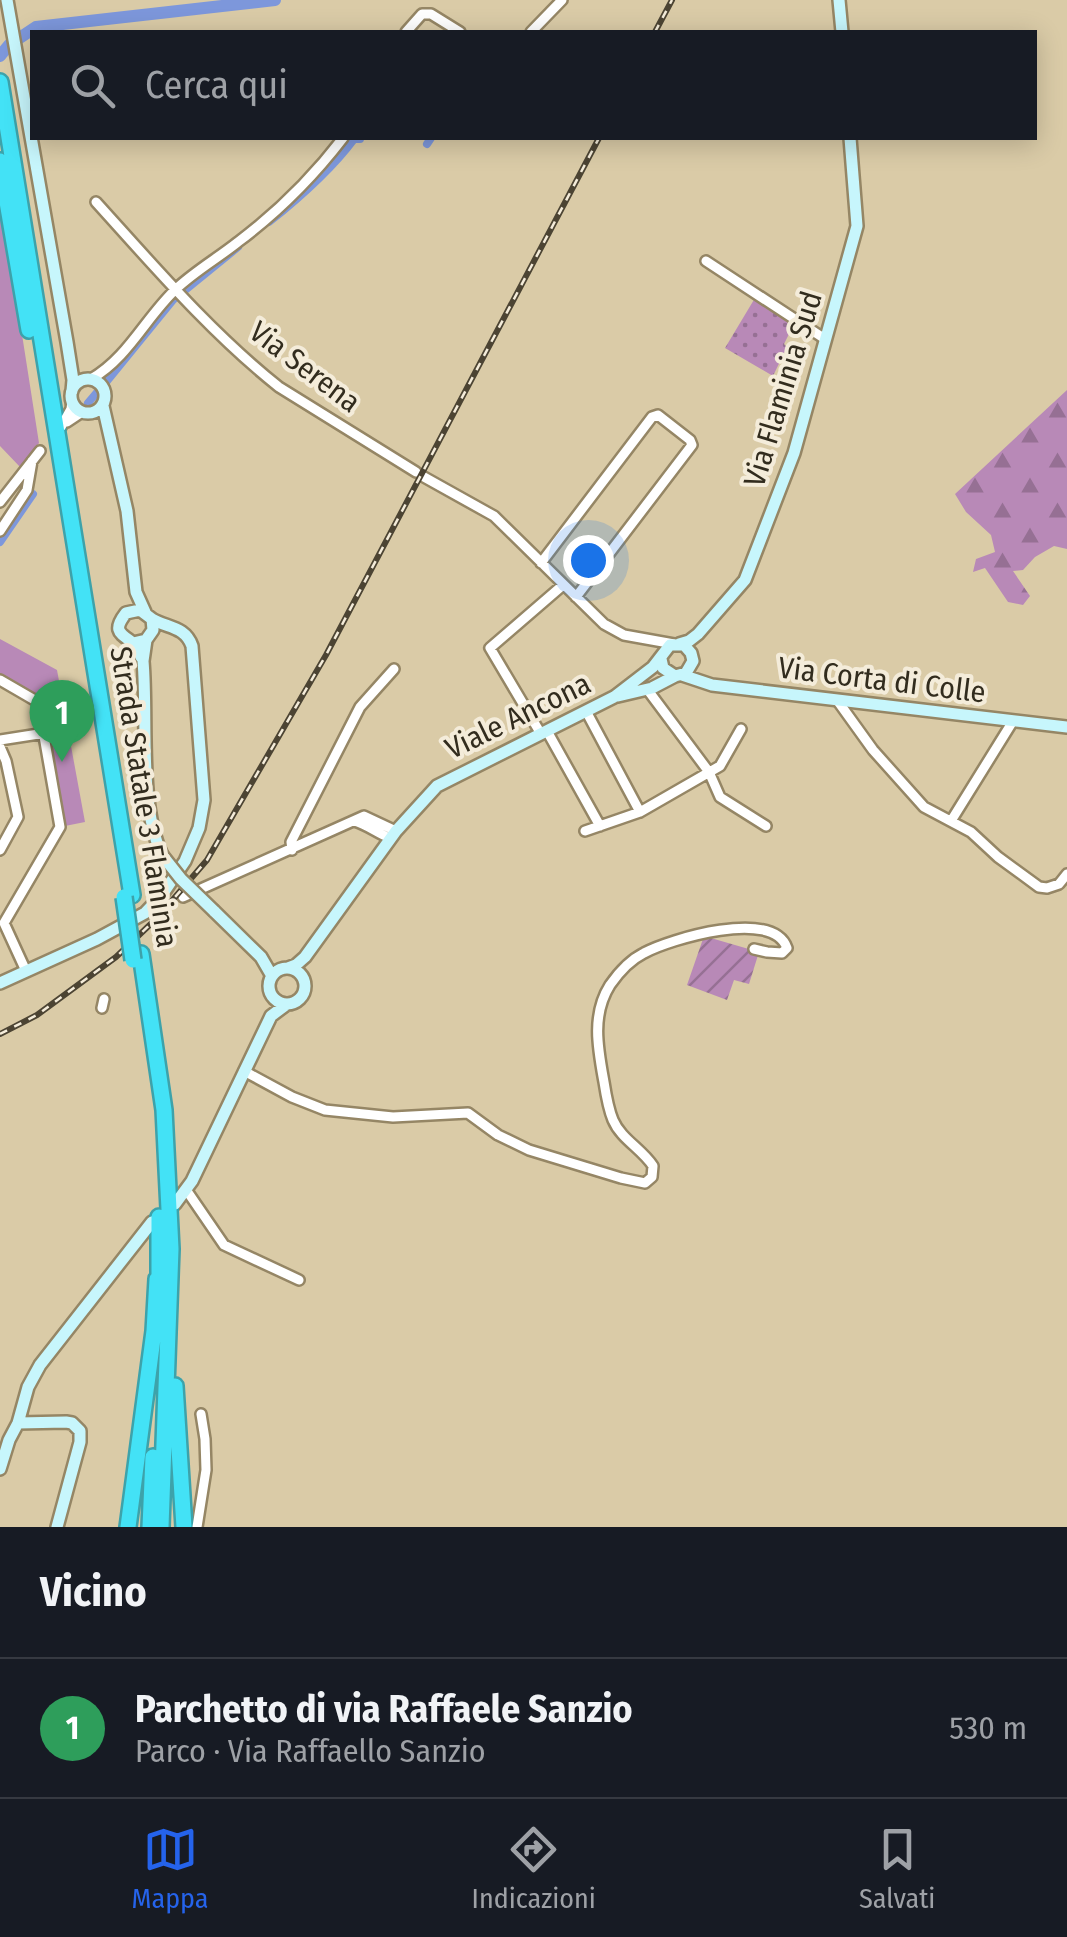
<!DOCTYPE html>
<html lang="it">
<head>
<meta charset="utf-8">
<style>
	:root { --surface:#171b24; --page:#242831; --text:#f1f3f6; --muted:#9ea1a6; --line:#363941; --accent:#2563eb }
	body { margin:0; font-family:"Fira Sans Condensed",sans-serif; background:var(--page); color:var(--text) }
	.you { position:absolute; left:588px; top:560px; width:35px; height:35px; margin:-25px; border:8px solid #fff; border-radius:50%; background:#1a73e8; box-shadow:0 0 0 15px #1a73e833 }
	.badge { display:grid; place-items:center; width:65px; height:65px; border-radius:50%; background:var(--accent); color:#fff; font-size:32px; font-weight:700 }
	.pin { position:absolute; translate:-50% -82px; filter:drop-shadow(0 2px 5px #0008) }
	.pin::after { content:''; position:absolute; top:52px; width:35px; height:30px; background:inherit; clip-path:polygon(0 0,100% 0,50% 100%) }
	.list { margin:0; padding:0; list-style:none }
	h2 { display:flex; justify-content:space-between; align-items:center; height:130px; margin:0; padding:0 40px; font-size:42px }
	h2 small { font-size:32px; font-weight:400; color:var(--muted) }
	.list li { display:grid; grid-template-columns:65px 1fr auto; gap:30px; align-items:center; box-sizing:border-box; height:140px; padding:0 40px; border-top:2px solid var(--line) }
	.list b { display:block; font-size:38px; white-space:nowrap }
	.list p { margin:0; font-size:32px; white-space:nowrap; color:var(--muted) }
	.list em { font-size:32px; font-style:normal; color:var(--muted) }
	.icon { flex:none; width:55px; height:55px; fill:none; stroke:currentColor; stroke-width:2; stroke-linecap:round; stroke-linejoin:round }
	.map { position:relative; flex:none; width:1067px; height:1527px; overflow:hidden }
	.search { position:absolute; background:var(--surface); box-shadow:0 5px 25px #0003; left:30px; right:30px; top:30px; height:110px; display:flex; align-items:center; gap:25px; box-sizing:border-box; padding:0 35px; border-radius:0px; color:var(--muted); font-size:38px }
	.sheet { height:270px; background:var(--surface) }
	nav { display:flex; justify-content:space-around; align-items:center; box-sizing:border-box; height:140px; border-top:2px solid var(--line); background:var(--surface); font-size:28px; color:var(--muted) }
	nav a { display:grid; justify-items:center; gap:5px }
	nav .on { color:var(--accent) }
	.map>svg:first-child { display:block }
	.grass { fill:url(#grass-dots) }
	.forest { fill:url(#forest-firs) }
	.park { fill:#b889b7 }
	.garden { fill:url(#garden-furrows) }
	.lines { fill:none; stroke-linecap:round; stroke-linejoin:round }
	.canal { stroke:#7d97db; stroke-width:8 }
	.river { stroke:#7d97db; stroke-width:12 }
	.street-casing { stroke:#958665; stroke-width:14 }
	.secondary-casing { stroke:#958665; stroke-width:16 }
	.highway-casing { stroke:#3da2aa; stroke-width:20 }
	.street { stroke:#fff; stroke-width:9 }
	.secondary { stroke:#c7f6fc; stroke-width:11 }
	.highway { stroke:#43e2f6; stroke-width:15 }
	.rail-casing { stroke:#4c4433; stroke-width:6 }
	.rail { stroke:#f4ecda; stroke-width:2.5; stroke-dasharray:8; stroke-linecap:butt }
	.secondary-bridge-casing { stroke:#958665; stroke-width:16; stroke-linecap:butt }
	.highway-bridge-casing { stroke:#3da2aa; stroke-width:20; stroke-linecap:butt }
	.secondary-bridge { stroke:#c7f6fc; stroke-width:11 }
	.highway-bridge { stroke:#43e2f6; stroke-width:15 }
	.labels { text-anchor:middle; stroke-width:8; stroke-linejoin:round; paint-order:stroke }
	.street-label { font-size:30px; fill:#322c1e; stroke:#f4ecda }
</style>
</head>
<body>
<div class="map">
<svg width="1067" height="1527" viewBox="0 0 1067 1527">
	<defs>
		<pattern id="grass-dots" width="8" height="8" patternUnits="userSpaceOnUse" patternTransform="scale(2.5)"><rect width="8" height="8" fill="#b889b7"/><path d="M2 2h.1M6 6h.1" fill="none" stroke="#967094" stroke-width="1.8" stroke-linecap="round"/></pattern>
		<pattern id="forest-firs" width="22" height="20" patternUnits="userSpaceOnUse" patternTransform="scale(2.5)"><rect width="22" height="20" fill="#b889b7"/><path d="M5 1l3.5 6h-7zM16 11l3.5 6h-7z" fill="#967094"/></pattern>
		<pattern id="garden-furrows" width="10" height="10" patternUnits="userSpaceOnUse" patternTransform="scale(2.5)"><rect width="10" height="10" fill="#b889b7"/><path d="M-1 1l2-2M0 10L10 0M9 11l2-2" fill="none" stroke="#967094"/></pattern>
	</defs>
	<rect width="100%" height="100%" fill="#dacba7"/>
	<path class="grass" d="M 755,298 L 794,324 L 784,344 L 787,347 L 773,376 L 725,348 Z"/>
	<path class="forest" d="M 1067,390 L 1067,549 L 1054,546 L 1035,557 L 1023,570 L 1013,571 L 1030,596 L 1023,605 L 1008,602 L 985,568 L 973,572 L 976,559 L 995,552 L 991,535 L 966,512 L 955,494 Z"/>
	<path class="park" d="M 0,194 L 39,443 L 21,468 L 0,446 Z
		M 0,639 L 57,670 L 85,822 L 60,827 L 40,701 L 0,678 Z"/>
	<path class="garden" d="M 704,936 L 759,952 L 749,984 L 734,980 L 727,1000 L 687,985 Z"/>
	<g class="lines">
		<path class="canal" d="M 427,144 L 431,138
			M 269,222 C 299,198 331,170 354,139 L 360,139
			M 107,381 L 173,300 L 238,247
			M 88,403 L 99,390
			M 0,542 L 33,494"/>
		<path class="river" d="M 0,56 L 9,45 L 36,27 L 275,0"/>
		<g class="street-casing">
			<path id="street" d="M 406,32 L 422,14 L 431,14 L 460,32
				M 531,32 L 562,0
				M 96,202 C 154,266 211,333 279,387 L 416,472
				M 706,261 L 825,339
				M 91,379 C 128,358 146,317 176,289 C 195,271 218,258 238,242 C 278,212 313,177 343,138
				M 67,422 L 82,412
				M 61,427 L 71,409 L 72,401
				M 424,477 L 494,516 L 604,624 L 624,635 L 674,644
				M 0,502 L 40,451
				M 0,531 L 27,490 L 32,461
				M 541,563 L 652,417 L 658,415 L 690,440 L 692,445 L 576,597
				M 0,680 L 38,702 L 60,827 L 4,923 L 26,971
				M 647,689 L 709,772 L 720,797 L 766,826
				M 837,700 L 873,750 L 924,807 L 971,832 L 998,857 L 1039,887 L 1047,888 L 1059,884 L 1067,874
				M 586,711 L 640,812
				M 547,731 L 600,826
				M 541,734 L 490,648 L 563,585
				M 0,740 L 45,733
				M 0,747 L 6,761 L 18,817 L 0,850
				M 354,821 C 368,825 377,833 390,838
				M 951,821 L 1013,721
				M 585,831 L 640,812 L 720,766 L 741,729
				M 292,850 L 291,842 L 360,707 L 394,669
				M 183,897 L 364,816 L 396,831
				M 102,1008 L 104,999
				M 244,1071 L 292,1097 L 325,1110 L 393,1117 L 468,1113 L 498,1135 L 529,1150 L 621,1178 L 645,1183 L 652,1177 L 653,1166 C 642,1149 621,1139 613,1120 C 608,1108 606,1095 604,1082 C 598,1049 591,1015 610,985 C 619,972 630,960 644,953 C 670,939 773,908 787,948 L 782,953 L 767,952 L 754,949
				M 187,1191 L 224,1245 L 299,1280
				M 197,1527 L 206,1470 L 205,1439 L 201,1414"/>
		</g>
		<g class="secondary-casing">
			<path id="secondary" d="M 7,0 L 67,342 L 73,380 L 72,391
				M 839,0 L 842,32
				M71 396a17 17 0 1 1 34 0a17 17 0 1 1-34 0Z
				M 103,406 L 127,511 L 136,592 L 145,612
				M 146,640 L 143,661 C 148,719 138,804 162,855
				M 133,643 L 146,640 L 153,630 L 152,619 L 140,610 L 126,613 C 112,631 120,633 133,643 C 137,646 139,653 141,657
				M 679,644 L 689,641 L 698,634 L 745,580 L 794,453 L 857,226 L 850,138
				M 682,675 L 712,685 L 1067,727
				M 618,696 L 652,688 L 675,676
				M 214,911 L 261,957 L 272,976
				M 288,968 L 296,965 L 305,957 L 396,831 L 437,786 L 614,697 L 653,667 L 670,645 L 684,645 L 691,653 L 693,661 L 686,673 L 675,676 L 663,668 L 661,659
				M269 986a18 18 0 1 1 36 0a18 18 0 1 1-36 0Z
				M 0,983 L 97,939 L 145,913 L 162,895 L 185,861 L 199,828 L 204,800 L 192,646 C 185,626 167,628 152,619
				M 175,1204 L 192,1181 L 271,1016 L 287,1004
				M 18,1423 L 66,1422 L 72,1423 L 80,1431 L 80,1442 L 57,1527
				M 0,1469 L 9,1440 L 18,1423 L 28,1387 L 40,1365 L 152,1222"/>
		</g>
		<g class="highway-casing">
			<path id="highway" d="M 0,82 L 132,895
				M 0,161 L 29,330
				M 141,954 L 164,1110 L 171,1249 L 161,1527
				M 159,1217 L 159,1289
				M 175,1386 L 184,1527
				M 128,1527 L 154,1331 L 157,1279
				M 150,1527 L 153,1457"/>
		</g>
		<use href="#street" class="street"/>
		<use href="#secondary" class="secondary"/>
		<use href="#highway" class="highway"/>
		<g class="rail-casing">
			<path id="rail" d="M 655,32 L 672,0
				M 0,1034 L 37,1015 L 116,957 L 157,918 L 207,860 L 326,655 L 599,138"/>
		</g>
		<use href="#rail" class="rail"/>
		<g class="secondary-bridge-casing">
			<path id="secondary-bridge" d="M 162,855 L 181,879 L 214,911"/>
		</g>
		<g class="highway-bridge-casing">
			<path id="highway-bridge" d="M 124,897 L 133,960"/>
		</g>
		<use href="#secondary-bridge" class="secondary-bridge"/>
		<use href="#highway-bridge" class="highway-bridge"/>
	</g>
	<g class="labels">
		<g class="street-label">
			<text transform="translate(305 367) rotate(37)" y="10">Via Serena</text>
			<text transform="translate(783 389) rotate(-73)" y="10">Via Flaminia Sud</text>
			<text transform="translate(882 680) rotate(7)" y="10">Via Corta di Colle</text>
			<text transform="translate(518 716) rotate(-26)" y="10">Viale Ancona</text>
			<text transform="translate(144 797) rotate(81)" y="10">Strada Statale 3 Flaminia</text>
		</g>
	</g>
</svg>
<div class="you"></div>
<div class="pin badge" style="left:62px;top:762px;background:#2e9e5b">1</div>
<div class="search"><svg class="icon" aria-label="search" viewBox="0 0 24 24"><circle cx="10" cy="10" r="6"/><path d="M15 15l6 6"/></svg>Cerca qui</div>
</div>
<section class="sheet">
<h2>Vicino<small></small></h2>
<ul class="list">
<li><span class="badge" style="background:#2e9e5b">1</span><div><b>Parchetto di via Raffaele Sanzio</b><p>Parco · Via Raffaello Sanzio</p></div><em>530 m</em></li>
</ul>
</section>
<nav>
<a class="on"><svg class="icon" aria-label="map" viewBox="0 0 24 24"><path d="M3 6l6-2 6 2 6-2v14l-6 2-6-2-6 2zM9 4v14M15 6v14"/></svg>Mappa</a>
<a><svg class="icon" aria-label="directions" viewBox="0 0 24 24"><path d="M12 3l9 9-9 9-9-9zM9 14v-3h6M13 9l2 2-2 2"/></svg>Indicazioni</a>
<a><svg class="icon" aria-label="saved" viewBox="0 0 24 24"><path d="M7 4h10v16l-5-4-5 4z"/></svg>Salvati</a>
</nav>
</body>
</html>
